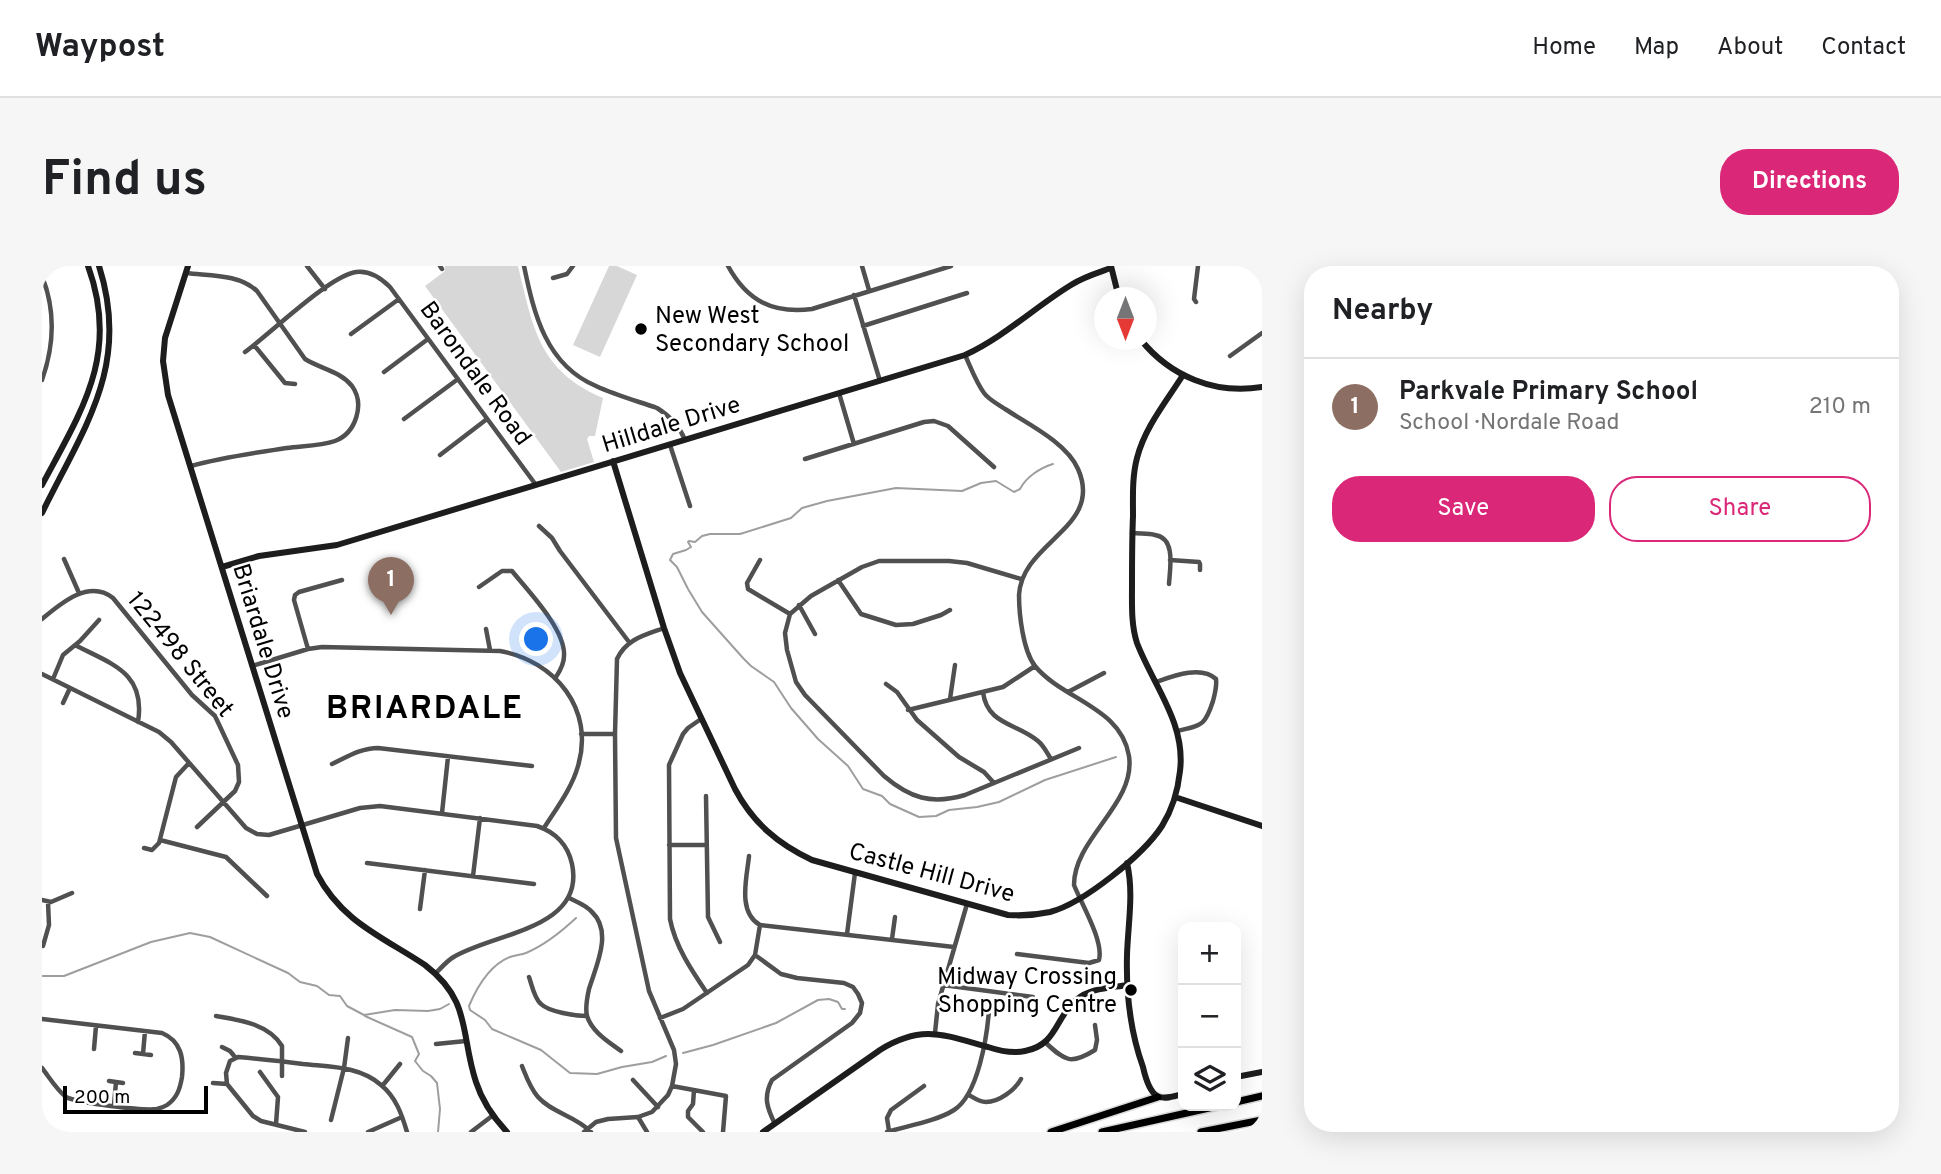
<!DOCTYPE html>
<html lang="en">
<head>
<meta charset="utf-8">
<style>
	:root { --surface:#fff; --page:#f6f6f6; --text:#202124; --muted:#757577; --line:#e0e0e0; --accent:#db2777 }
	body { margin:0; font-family:Overpass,sans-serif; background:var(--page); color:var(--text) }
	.controls { position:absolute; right:21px; bottom:21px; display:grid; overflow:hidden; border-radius:14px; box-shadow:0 7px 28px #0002 }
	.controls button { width:63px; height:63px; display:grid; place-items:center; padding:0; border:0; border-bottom:2px solid var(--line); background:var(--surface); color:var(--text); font:35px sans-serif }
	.compass { position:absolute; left:1052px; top:21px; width:63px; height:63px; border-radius:50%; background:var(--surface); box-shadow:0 7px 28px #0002; rotate:180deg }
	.scale { position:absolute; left:21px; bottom:18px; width:145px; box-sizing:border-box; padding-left:7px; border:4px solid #000; border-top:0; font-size:19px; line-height:24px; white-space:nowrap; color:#000; -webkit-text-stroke:5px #fff; paint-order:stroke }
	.you { position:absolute; left:495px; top:374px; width:24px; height:24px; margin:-18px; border:5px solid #fff; border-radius:50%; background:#1a73e8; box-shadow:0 0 0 10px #1a73e833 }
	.badge { display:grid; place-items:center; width:46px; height:46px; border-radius:50%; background:var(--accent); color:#fff; font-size:23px; font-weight:700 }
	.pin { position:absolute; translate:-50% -58px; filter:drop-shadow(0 2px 4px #0008) }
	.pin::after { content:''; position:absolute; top:37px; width:24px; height:21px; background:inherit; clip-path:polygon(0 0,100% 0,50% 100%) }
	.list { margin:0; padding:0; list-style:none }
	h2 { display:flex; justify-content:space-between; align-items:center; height:91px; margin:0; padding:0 28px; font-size:30px }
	h2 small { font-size:23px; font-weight:400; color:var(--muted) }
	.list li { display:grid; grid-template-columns:46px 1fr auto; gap:21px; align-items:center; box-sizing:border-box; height:98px; padding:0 28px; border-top:2px solid var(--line) }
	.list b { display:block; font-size:26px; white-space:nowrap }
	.list p { margin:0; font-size:23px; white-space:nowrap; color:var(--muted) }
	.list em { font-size:23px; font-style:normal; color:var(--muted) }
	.actions { display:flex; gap:14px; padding:21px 28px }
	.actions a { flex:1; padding:16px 0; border:2px solid var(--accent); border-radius:28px; text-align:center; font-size:24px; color:var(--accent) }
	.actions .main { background:var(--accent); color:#fff }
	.icon { flex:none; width:38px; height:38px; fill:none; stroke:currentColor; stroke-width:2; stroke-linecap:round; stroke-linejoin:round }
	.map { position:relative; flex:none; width:1220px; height:866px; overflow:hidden; border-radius:28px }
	header { display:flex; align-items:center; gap:42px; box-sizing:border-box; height:98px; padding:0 35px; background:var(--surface); border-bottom:2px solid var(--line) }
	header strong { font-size:33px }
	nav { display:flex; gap:38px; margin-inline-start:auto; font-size:24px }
	.intro { display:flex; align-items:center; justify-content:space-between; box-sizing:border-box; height:168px; padding:0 42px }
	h1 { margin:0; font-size:49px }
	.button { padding:18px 32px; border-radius:28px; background:var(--accent); color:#fff; font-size:24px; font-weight:700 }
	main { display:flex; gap:42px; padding:0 42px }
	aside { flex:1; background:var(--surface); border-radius:28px; box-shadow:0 7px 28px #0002 }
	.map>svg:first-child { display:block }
	.green { fill:#d7d7d7 }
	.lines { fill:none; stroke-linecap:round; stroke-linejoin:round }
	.stream { stroke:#9e9e9e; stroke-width:2 }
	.primary-casing { stroke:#dbdbdb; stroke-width:10 }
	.street { stroke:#505050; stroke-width:4.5 }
	.secondary { stroke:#1d1d1d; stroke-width:6 }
	.primary { stroke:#000; stroke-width:7 }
	.poi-dot { fill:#000; stroke:#fff; stroke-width:2.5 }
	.labels { text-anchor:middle; stroke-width:5; stroke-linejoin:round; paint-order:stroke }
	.poi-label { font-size:24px; fill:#000; stroke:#fff; text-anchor:start }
	.street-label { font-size:24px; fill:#000; stroke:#fff }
	.district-label { font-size:32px; font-weight:bold; letter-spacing:2px; fill:#000; stroke:#fff }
</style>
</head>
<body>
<header>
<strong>Waypost</strong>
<nav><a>Home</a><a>Map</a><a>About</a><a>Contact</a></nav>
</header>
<div class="intro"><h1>Find us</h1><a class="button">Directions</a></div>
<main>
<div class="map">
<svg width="1220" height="866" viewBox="0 0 1220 866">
	<rect width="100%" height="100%" fill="#fff"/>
	<path class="green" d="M 403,0 L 476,0 C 491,62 497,105 561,132 L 553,170 L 547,170 L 545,173 L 552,196 L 519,206 L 383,20 L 403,5 Z
		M 567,0 L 575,0 L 595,9 L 558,91 L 531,79 Z"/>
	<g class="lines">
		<path class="stream" d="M 1011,198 C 998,202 984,211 978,223 L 972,226 L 954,215 L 939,217 L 920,225 L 854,222 L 785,235 L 760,242 L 749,252 L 698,268 L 668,268 L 660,270 L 653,276 L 647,275 L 646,276 L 649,281 L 644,284 L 631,288 L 628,294 L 635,301 L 646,323 L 660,346 L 701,392 L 709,400 L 732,416 L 749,442 L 776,473 L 806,500 L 821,523 L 840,530 L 848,538 L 877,551 L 894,550 L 907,544 L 935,541 L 957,536 L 1003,514 L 1074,491
			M 534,652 C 519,666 503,679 484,687 C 479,689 474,689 468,691 C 448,699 435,721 427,740 L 428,744 L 443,754 L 450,763 L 499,784 L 528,807 L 555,808 L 580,801 L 610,796 L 624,790
			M 0,710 L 22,710 L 109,676 L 148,667 L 168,671 L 246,707 L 258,716 L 275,720 L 287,729 L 298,730 L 305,740 L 322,749 L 353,744 L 386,745 L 398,743 L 407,738
			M 323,750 L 370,771 L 377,788 L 373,795 L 381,805 L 389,810 L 395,817 L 398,843 L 396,866
			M 641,787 L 671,779 L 734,757 L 776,734 L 787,733 L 796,736 L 800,743 L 803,743"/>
		<g class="primary-casing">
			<path id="primary" d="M 1194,836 L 1220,830
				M 1009,866 L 1116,831
				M 1060,866 L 1176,840
				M 1159,866 L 1220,854"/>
		</g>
		<path class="street" d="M 265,0 L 283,23
			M 398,0 L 400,3
			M 482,0 C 492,48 504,99 554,120 C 573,129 595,135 615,142 C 628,150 637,159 643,174
			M 686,0 C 705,35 731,48 770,43 L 909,0
			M 820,0 L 827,24
			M 144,7 C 168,10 197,8 215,25 L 263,93 C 279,103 298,105 310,120 C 323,138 314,167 293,175 C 279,180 260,180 245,182 C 212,187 181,191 149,200
			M 0,10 C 14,45 12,80 0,114
			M 511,12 L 525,8 L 531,0
			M 812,29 L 838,115
			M 1154,36 L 1152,33 L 1156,0
			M 821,60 L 925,27
			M 309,68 L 357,33
			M 212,79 L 243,117 L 253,118
			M 203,86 C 228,68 287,10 314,6 C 328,4 339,12 348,21 L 494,219
			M 923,89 C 929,102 934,116 942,127 C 947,134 956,138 963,143 C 986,158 1025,177 1036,203 C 1062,262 980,275 977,329 C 977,348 981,385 993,400 C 1021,434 1079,441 1087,490 C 1094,538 1032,572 1032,619 C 1039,637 1062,675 1057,694 L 1047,697 L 975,688
			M 1188,90 L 1220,67
			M 342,106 L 386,73
			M 797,127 L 812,178
			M 362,153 L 416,113
			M 628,179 L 648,240
			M 398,189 L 445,153
			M 763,193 L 882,156 L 892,155 L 906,160 L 952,201
			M 497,260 L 510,272 L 518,285 L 587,376
			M 1090,267 C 1098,268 1106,267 1113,269 C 1134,272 1128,302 1127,318
			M 22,293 L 37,327
			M 718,294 L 705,317 L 706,323 L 748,348
			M 1128,294 L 1157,296 L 1158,298 L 1158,304
			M 979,313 L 925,297 L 907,295 L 837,295 L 820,301 L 769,330 L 748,348 L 743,367 L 745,384 L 754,416 L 763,429 L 842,510 C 868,532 889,539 923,529 L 1037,482
			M 796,314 L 819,348 L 854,359 L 871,358 L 899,349 L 908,344
			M 437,321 L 460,305 L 470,305 C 486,325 524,364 522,390 C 522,398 518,405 514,411
			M 757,339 L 773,368
			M 0,353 C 19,337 47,313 71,332 L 150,429 L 173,450 L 196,499 L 197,516 L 193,525 L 155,561
			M 444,363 L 448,384
			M 33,379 C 69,398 104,406 96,456
			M 266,383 L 252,334 L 253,329 L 257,326 L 300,314
			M 210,400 L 266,383 L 280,381 L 458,385 C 513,395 553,443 536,500 C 530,522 514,543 502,562
			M 0,408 L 117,466 L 129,476 L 204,562 L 215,568 L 227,569 L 318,542 L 338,540 L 495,560 C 513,566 526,579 530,598 C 544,664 449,667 410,692 C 404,696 399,702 394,707
			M 11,413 L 21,389 L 38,375 L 57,354
			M 1114,416 C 1131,410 1159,399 1174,413 C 1175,421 1173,427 1171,435 C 1163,460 1160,459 1135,465
			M 844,418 L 855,426 L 875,454 L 917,491 L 942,506 L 952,517
			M 941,426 C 945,459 975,457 996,475 C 1002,480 1005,487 1009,493
			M 1026,426 L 1062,407
			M 908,433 L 913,399
			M 21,437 L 28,422
			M 866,444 L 961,421 L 993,400
			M 659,453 L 646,462 L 641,468 L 627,499 L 628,653 C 633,680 650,705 665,727
			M 539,468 L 573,468
			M 290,498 C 305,491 319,482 336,482 L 490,500
			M 664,530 L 666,651 L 678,676
			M 400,547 L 406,491
			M 118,574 L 184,591 L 225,630
			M 627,579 L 665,579
			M 102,582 L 110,584 L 117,577 L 134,511 L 147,497
			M 707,590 C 705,611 695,646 718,659 L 912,681
			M 325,597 L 492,618
			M 431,610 L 438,552
			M 527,632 C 535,636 544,639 550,646 C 571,666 554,700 547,723 C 545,732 543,742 545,750 C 550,766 567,776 579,785
			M 0,634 L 9,636 L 30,627
			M 378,643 L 383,604
			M 805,668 L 813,607
			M 850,673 L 853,651
			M 1,680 L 7,659 L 6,636
			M 713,689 L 739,708 L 755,712 L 802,717 L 811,721 L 816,728 L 820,737 L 818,747 L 810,757 L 730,814 C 721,831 725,842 733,858
			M 487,711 C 490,719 492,732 499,738 C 507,746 534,750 545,750
			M 901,719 L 991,731
			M 174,750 C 198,754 227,758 240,780 L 240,810
			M 618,752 L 641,743 L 706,699 L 713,689 L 718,659
			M 0,753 L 120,767 C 139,775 142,792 140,811 C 138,823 135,832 125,839 C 122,841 119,842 115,843 C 102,845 35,837 24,831 C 15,824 7,811 0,802
			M 893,767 L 896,738 L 925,638
			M 1004,777 C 1023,795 1029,799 1053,784 L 1055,774 L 1053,759
			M 394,778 L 424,775
			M 180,781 L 188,785 L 193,791
			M 52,783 L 54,760
			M 93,787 L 109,789
			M 101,788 L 103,765
			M 480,800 C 484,810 488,822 496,831 C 510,847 534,850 549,866
			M 218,806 L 236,831 L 234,858
			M 591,814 L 616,841
			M 67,815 L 81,817
			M 171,817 L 185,818
			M 341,819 L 358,798
			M 630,820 L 684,830 L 681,866
			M 652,824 L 651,838 L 646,845 L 646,851 L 661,866
			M 927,829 C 932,832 938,836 944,836 C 957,836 973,824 979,813
			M 72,839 L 74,816
			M 596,851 L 605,866
			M 289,854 L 302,802 L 306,772
			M 847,865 L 845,852 L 849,844 L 882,820
			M 263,866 L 219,855 L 211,850 L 185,818 L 184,807 L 188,795 L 196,791 C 218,793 239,795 261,798 C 288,801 318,800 339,819 C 354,831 360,849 365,866
			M 326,866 L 360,851
			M 429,866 L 450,850
			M 542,866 L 554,856 L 566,853 L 596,851 L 610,846 L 626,829 L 630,820 L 634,798 L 632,784 L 607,725 L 574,572 L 573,468 L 575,393 C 584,373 603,369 622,362
			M 845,866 C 865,860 895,855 912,844 C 936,829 945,771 947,744"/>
		<path class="secondary" d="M 146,0 L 123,72 L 121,95 L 126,129 L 275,608 C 300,656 341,671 383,699 C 430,735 418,768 434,816 C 440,835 451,851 465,866
			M 1069,0 L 1077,32
			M 1099,74 C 1128,110 1173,129 1220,121
			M 571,195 L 622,362 L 638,407 L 693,523 C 711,557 736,578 770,594 L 966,649 C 980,650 994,649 1008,646 C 1042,637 1101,589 1120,560 C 1130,544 1136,524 1138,505 C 1144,457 1111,419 1095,377 C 1089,359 1090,338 1090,319 C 1090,296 1090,273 1091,250 C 1091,231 1090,211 1095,192 C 1103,161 1124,136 1141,109
			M 0,219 C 40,144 78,88 46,0
			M 0,247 C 42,161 89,100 57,0
			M 180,301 L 217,290 L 295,279 L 923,89 C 962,71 993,41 1029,19 C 1041,11 1055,7 1069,2
			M 1133,531 L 1220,560
			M 1085,597 C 1092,627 1086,658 1085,689 C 1084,727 1088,765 1101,801 C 1103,810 1107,825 1115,830 C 1122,834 1134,830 1141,828
			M 1194,811 L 1220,806
			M 721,866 L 838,784 C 880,758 902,769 946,781 C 958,785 970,788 983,785 C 1015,779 1013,752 1034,734 C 1048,722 1068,722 1085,719"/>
		<use href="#primary" class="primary"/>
	</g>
	<g class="poi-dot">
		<circle cx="599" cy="63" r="7"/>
		<circle cx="1089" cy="724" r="7"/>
	</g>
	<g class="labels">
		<g class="poi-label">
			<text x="613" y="57">New West<tspan x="613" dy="28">Secondary School</tspan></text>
			<text x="1075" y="718" text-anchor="end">Midway Crossing<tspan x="1075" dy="28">Shopping Centre</tspan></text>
		</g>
		<g class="street-label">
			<text transform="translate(434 107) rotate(54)" y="8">Barondale Road</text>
			<text transform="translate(629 158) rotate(-17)" y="8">Hilldale Drive</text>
			<text transform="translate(222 375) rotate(73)" y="8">Briardale Drive</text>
			<text transform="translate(139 388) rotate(51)" y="8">122498 Street</text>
			<text transform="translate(890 606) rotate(15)" y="8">Castle Hill Drive</text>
		</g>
		<g class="district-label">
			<text x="383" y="452">BRIARDALE</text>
		</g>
	</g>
</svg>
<div class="controls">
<button>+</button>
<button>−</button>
<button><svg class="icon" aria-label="layers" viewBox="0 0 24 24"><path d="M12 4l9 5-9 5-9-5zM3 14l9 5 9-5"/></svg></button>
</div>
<svg class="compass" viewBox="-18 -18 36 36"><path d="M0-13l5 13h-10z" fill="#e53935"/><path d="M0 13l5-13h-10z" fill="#757577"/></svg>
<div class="scale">200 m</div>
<div class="you"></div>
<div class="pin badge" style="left:349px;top:349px;background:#8d6e63">1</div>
</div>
<aside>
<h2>Nearby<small></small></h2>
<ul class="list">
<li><span class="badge" style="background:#8d6e63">1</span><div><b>Parkvale Primary School</b><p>School · Nordale Road</p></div><em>210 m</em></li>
</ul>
<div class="actions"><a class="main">Save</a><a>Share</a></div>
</aside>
</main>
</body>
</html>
